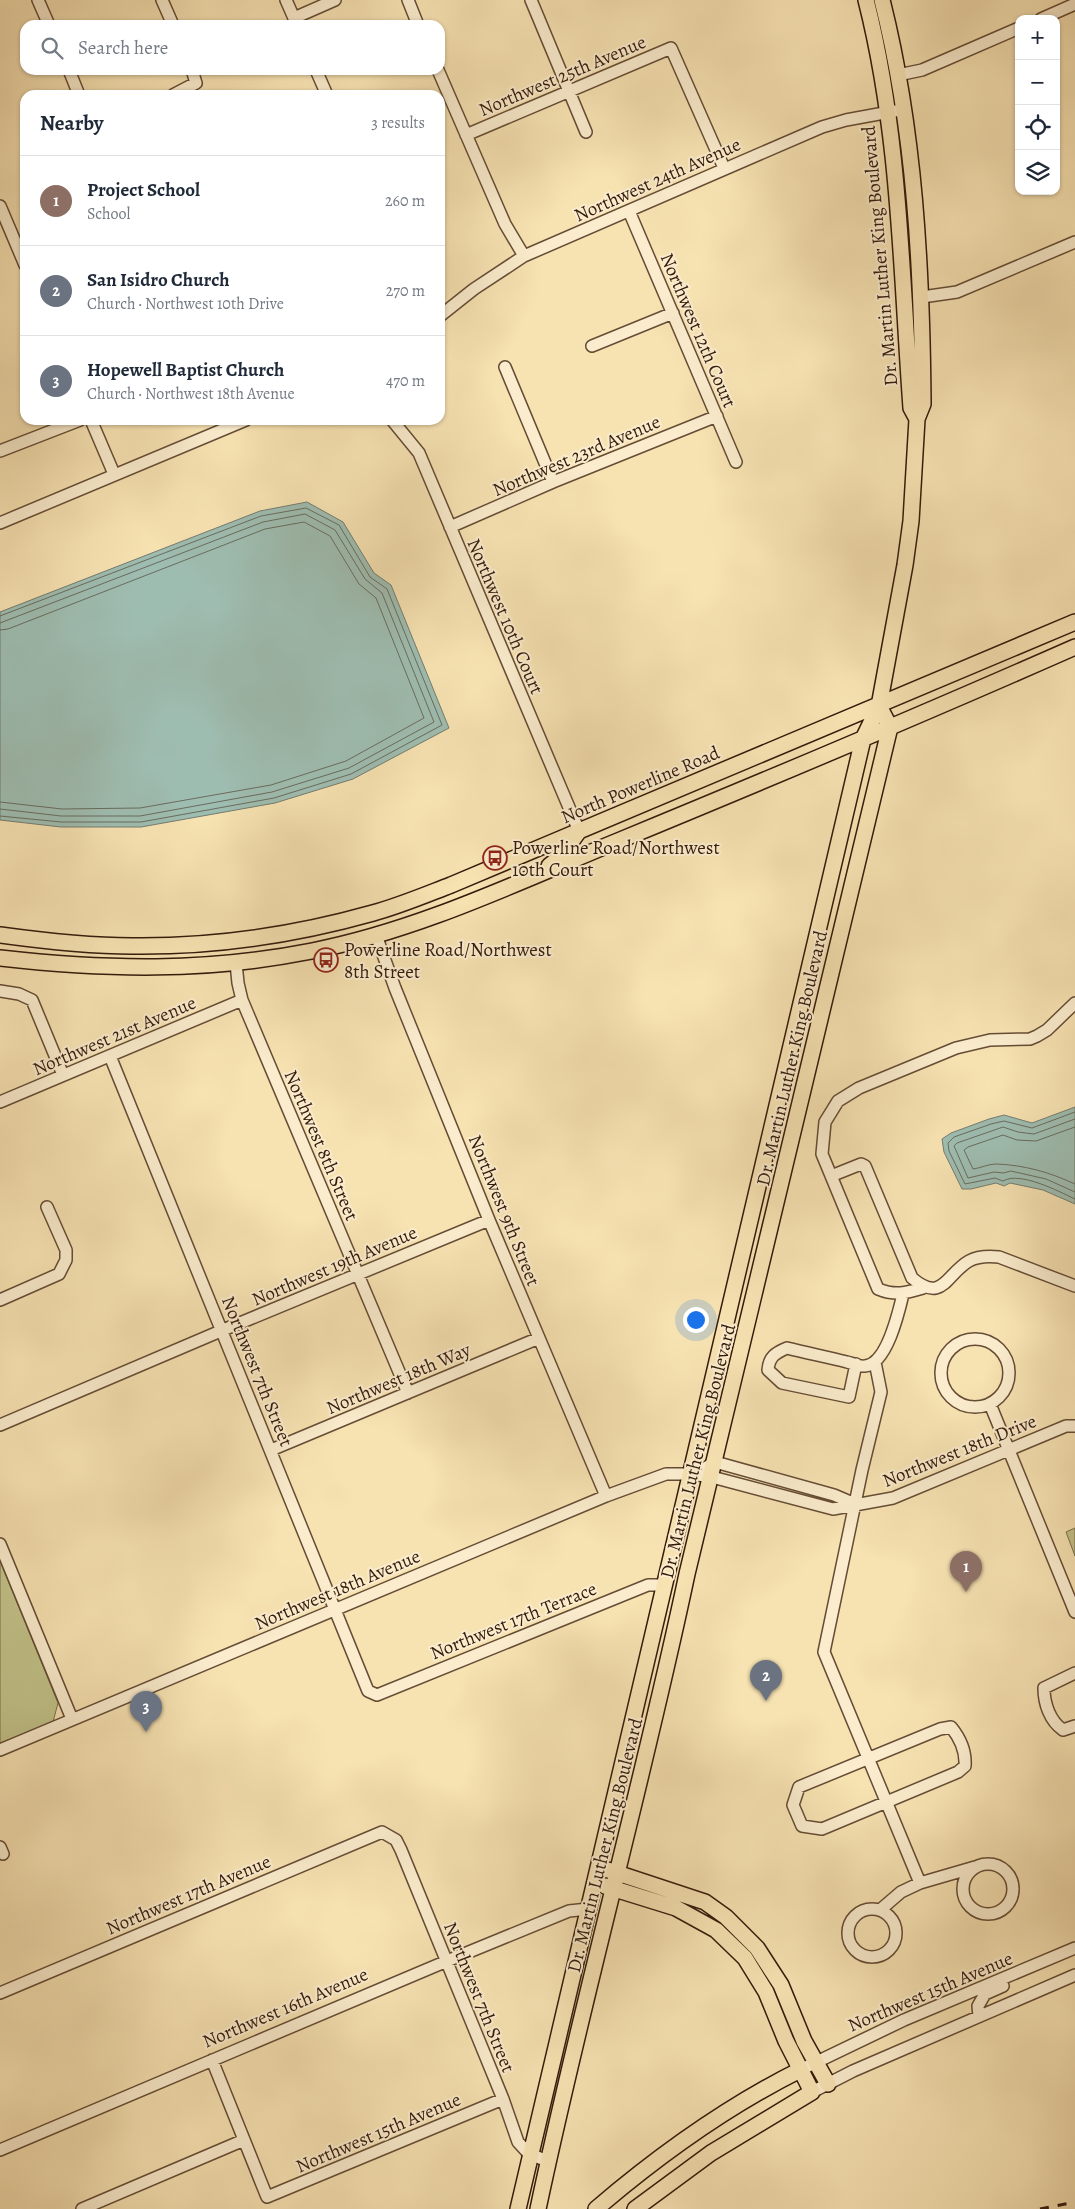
<!DOCTYPE html>
<html lang="en">
<head>
<meta charset="utf-8">
<style>
	:root { --surface:#fff; --page:#f6f6f7; --text:#1f2937; --muted:#747a83; --line:#e0e1e3; --accent:#8f2418 }
	body { margin:0; font-family:Alegreya,serif; background:var(--page); color:var(--text) }
	.controls { position:absolute; right:15px; top:15px; display:grid; overflow:hidden; border-radius:10px; box-shadow:0 1px 4px #0004 }
	.controls button { width:45px; height:45px; display:grid; place-items:center; padding:0; border:0; border-bottom:1px solid var(--line); background:var(--surface); color:var(--text); font:25px sans-serif }
	.you { position:absolute; left:695px; top:1319px; width:18px; height:18px; margin:-12px; border:4px solid #fff; border-radius:50%; background:#1a73e8; box-shadow:0 0 0 8px #1a73e833 }
	.badge { display:grid; place-items:center; width:32px; height:32px; border-radius:50%; background:var(--accent); color:#fff; font-size:16px; font-weight:700 }
	.pin { position:absolute; translate:-50% -41px; filter:drop-shadow(0 1px 2px #0008) }
	.pin::after { content:''; position:absolute; top:26px; width:18px; height:15px; background:inherit; clip-path:polygon(0 0,100% 0,50% 100%) }
	.list { margin:0; padding:0; list-style:none }
	h2 { display:flex; justify-content:space-between; align-items:center; height:65px; margin:0; padding:0 20px; font-size:21px }
	h2 small { font-size:16px; font-weight:400; color:var(--muted) }
	.list li { display:grid; grid-template-columns:32px 1fr auto; gap:15px; align-items:center; box-sizing:border-box; height:90px; padding:0 20px; border-top:1px solid var(--line) }
	.list b { display:block; font-size:19px; white-space:nowrap }
	.list p { margin:0; font-size:16px; white-space:nowrap; color:var(--muted) }
	.list em { font-size:16px; font-style:normal; color:var(--muted) }
	.icon { flex:none; width:28px; height:28px; fill:none; stroke:currentColor; stroke-width:2; stroke-linecap:round; stroke-linejoin:round }
	.map { position:relative; flex:none; width:1075px; height:2209px; overflow:hidden }
	.search { position:absolute; background:var(--surface); box-shadow:0 1px 4px #0004; left:20px; top:20px; width:425px; height:55px; display:flex; align-items:center; gap:12px; box-sizing:border-box; padding:0 18px; border-radius:15px; color:var(--muted); font-size:19px }
	.panel { position:absolute; background:var(--surface); box-shadow:0 1px 4px #0004; left:20px; top:90px; width:425px; height:335px; border-radius:15px }
	.map>svg:first-child { display:block }
	.green { fill:#c1c289; stroke:#7a6e4a }
	.water { fill:#9ebdb1; stroke:#747c6f }
	.lines { fill:none; stroke-linecap:round; stroke-linejoin:round }
	.shore { stroke:#696c5e; stroke-width:1 }
	.minor-casing { stroke:#654c35; stroke-width:14 }
	.major-casing { stroke:#341a0b; stroke-width:18 }
	.minor { stroke:#faeccd; stroke-width:11 }
	.major { stroke:#f7e2b2; stroke-width:15 }
	.rail { stroke:#341a0b; stroke-width:3; stroke-dasharray:9 9; stroke-linecap:butt }
	.labels { text-anchor:middle; stroke-width:4; stroke-linejoin:round; paint-order:stroke }
	.street-label { font-size:19px; fill:#341a0b; stroke:#faeccd }
	.poi-label { font-size:19px; fill:#341a0b; stroke:#faeccd; text-anchor:start }
</style>
</head>
<body>
<div class="map">
<svg width="1075" height="2209" viewBox="0 0 1075 2209">
	<rect width="100%" height="100%" fill="#f7e2b2"/>
	<filter id="stains"><feTurbulence type="fractalNoise" baseFrequency=".004" numOctaves="4"/><feColorMatrix values="0 0 0 0 .2 0 0 0 0 .09 0 0 0 0 .02 0 0 0 .5 -.17"/></filter>
	<radialGradient id="worn" r=".72"><stop offset=".6" stop-color="#630" stop-opacity="0"/><stop offset="1" stop-color="#630" stop-opacity=".3"/></radialGradient>
	<path class="green" d="M 1075,1528 L 1075,1556 L 1066,1532 Z
		M 0,1561 L 58,1703 L 53,1722 L 0,1743 Z"/>
	<path class="water" d="M 307,502 L 343,522 L 374,573 L 391,585 L 449,728 L 353,779 L 275,803 L 141,827 L 61,827 L 0,820 L 0,612 L 260,511 Z
		M 1075,1107 L 1075,1204 L 1043,1190 L 1010,1183 L 1004,1186 L 996,1183 L 971,1189 L 962,1189 L 944,1152 L 942,1139 L 951,1133 L 989,1119 L 1004,1115 L 1032,1123 Z"/>
	<g class="lines">
		<path class="shore" d="M 0,616 L 261,516 L 306,508 L 339,525 L 370,577 L 387,589 L 442,725 L 351,774 L 274,798 L 141,822 L 61,822 L 0,816
			M 0,623 L 263,522 L 305,514 L 335,530 L 365,579 L 382,593 L 434,722 L 349,768 L 272,792 L 140,816 L 61,816 L 0,809
			M 0,630 L 8,629 L 265,529 L 304,522 L 330,536 L 359,584 L 376,598 L 424,718 L 346,761 L 271,785 L 140,808 L 62,809 L 0,802
			M 1075,1112 L 1032,1128 L 1004,1121 L 991,1124 L 954,1137 L 948,1143 L 949,1151 L 965,1184 L 995,1178 L 1003,1181 C 1020,1171 1058,1191 1075,1199
			M 1075,1119 L 1034,1134 L 1018,1132 L 1003,1127 L 957,1143 L 954,1146 L 968,1178 L 994,1172 L 1003,1173 L 1011,1171 L 1046,1179 L 1075,1192
			M 1075,1127 L 1036,1141 L 1017,1140 L 1003,1135 L 968,1147 L 964,1150 L 973,1169 C 981,1168 988,1164 996,1164 C 1024,1165 1049,1172 1075,1184"/>
		<g class="minor-casing">
			<path id="minor" d="M 38,0 L 49,25
				M 162,0 L 173,25
				M 286,0 L 297,25
				M 408,0 L 418,25
				M 531,0 L 586,132
				M 294,18 L 335,0
				M 1041,19 L 1075,4
				M 69,70 L 79,95
				M 316,70 L 327,95
				M 438,70 L 505,224 L 524,256
				M 898,75 L 922,70 L 1019,28
				M 173,95 L 196,83 L 192,70
				M 466,135 L 671,48 L 724,168
				M 0,206 L 25,265
				M 629,211 L 736,462
				M 922,297 L 957,292 L 1075,242
				M 440,316 L 474,289 L 524,256 L 822,127 L 846,120 L 895,111
				M 592,346 L 673,313
				M 505,367 L 553,482
				M 91,420 L 114,474
				M 392,420 L 419,453 L 579,831
				M 0,451 L 80,420
				M 0,523 L 246,420
				M 450,527 L 553,482 L 717,416
				M 376,935 L 395,988 L 489,1220 L 606,1496
				M 236,963 L 238,983 L 242,1000 L 408,1393
				M 0,991 L 19,994 L 32,1000 L 63,1075
				M 110,1056 L 368,1691 L 377,1695 L 648,1585 L 665,1585
				M 0,1102 L 242,1000
				M 831,1176 L 861,1164 L 865,1166 L 912,1278 C 943,1304 946,1274 969,1261 C 978,1256 989,1256 999,1257 L 1075,1286
				M 923,1288 C 906,1293 895,1296 878,1289 L 822,1154 L 825,1122 L 838,1101 L 859,1088 L 956,1048 L 990,1040 L 1030,1039 L 1037,1036 L 1047,1030 L 1075,1003
				M 0,1300 L 59,1274 L 66,1260 L 66,1250 L 47,1207
				M941 1373a34 34 0 1 1 68 0a34 34 0 1 1-68 0Z
				M 875,1362 L 881,1392 L 862,1470 L 824,1652 L 920,1883
				M 856,1364 L 849,1397 L 782,1383 L 768,1370 C 769,1357 775,1353 787,1348 C 807,1353 827,1357 847,1362 C 852,1363 860,1367 865,1366 C 887,1364 899,1311 903,1294
				M 990,1404 L 1075,1612
				M 0,1425 L 223,1330 L 489,1220
				M 271,1450 L 539,1338
				M 707,1467 L 715,1462 L 834,1495 L 855,1504
				M 0,1544 L 72,1719
				M 1075,1673 L 1044,1688 C 1044,1704 1050,1721 1063,1730 L 1075,1726
				M 951,1727 C 960,1738 966,1752 965,1766 L 958,1772 L 822,1829 L 802,1826 L 793,1805 L 799,1787 L 940,1729 Z
				M 0,1750 L 606,1496 L 666,1474 L 691,1474 L 712,1477 L 833,1509 L 893,1498 L 1066,1426 L 1075,1426
				M 0,1847 L 3,1854
				M963 1889a25 25 0 1 1 50 0a25 25 0 1 1-50 0Z
				M848 1933a24 24 0 1 1 48 0a24 24 0 1 1-48 0Z
				M 880,1910 L 901,1892 L 920,1883 L 975,1867
				M 0,1993 L 382,1832 L 396,1840 L 401,1850 L 503,2099 L 518,2142 L 529,2154 L 548,2161
				M 979,2016 L 978,2006 L 985,1994 L 1003,1986
				M 212,2060 L 267,2197 L 503,2099
				M 800,2070 L 904,2020 L 1075,1948
				M 812,2092 L 853,2071 L 1075,1975
				M 0,2150 L 447,1961 L 569,1911 L 588,1909
				M 82,2209 L 244,2140"/>
		</g>
		<g class="major-casing">
			<path id="major" d="M 866,0 C 900,134 901,271 911,408 L 917,419
				M 549,866 L 560,857 L 579,831
				M 0,935 C 44,941 88,946 132,946 C 213,947 295,935 373,913 C 399,906 425,895 451,885 L 1075,622
				M 0,958 C 107,970 206,972 312,951 C 419,930 518,882 618,841 C 771,778 923,714 1075,647
				M 608,1870 L 705,1902 L 726,1917 L 757,1948 L 781,1985 L 804,2041 L 828,2084
				M 605,1886 L 676,1908 L 716,1930 L 745,1958 L 766,1992 L 786,2041 L 812,2092 L 711,2153 L 635,2209
				M 518,2209 L 863,739 L 879,706 L 905,565 L 911,521 L 917,419 L 923,404 C 922,269 915,131 882,0
				M 538,2209 C 583,1996 642,1787 687,1574 L 890,727 L 879,706
				M 596,2209 C 658,2156 726,2107 800,2070"/>
		</g>
		<use href="#minor" class="minor"/>
		<use href="#major" class="major"/>
		<path class="rail" d="M 1040,2209 L 1075,2202"/>
	</g>
	<defs>
		<g id="bus-ring" transform="scale(1.25)"><circle r="9.5" fill="#faeccd" stroke="#8f2418" stroke-width="1.5"/><path d="M-5-6H5V4H4V6H2V4H-2V6H-4V4H-5ZM-3.5-4V0h7V-4ZM-3.5 1.2v1.5H-2V1.2ZM2 1.2v1.5H3.5V1.2Z" fill="#8f2418"/></g>
	</defs>
	<g fill-rule="evenodd">
		<use href="#bus-ring" x="495" y="858"/>
		<use href="#bus-ring" x="326" y="960"/>
	</g>
	<g class="labels">
		<g class="street-label">
			<text transform="translate(562 75) rotate(-23)" y="7">Northwest 25th Avenue</text>
			<text transform="translate(657 179) rotate(-24)" y="7">Northwest 24th Avenue</text>
			<text transform="translate(879 256) rotate(-95)" y="7">Dr. Martin Luther King Boulevard</text>
			<text transform="translate(699 330) rotate(67)" y="7">Northwest 12th Court</text>
			<text transform="translate(576 455) rotate(-23)" y="7">Northwest 23rd Avenue</text>
			<text transform="translate(506 616) rotate(67)" y="7">Northwest 10th Court</text>
			<text transform="translate(640 784) rotate(-23)" y="7">North Powerline Road</text>
			<text transform="translate(114 1035) rotate(-23)" y="7">Northwest 21st Avenue</text>
			<text transform="translate(791 1058) rotate(-77)" y="7">Dr. Martin Luther King Boulevard</text>
			<text transform="translate(322 1145) rotate(67)" y="7">Northwest 8th Street</text>
			<text transform="translate(505 1210) rotate(68)" y="7">Northwest 9th Street</text>
			<text transform="translate(334 1265) rotate(-23)" y="7">Northwest 19th Avenue</text>
			<text transform="translate(258 1371) rotate(68)" y="7">Northwest 7th Street</text>
			<text transform="translate(398 1378) rotate(-23)" y="7">Northwest 18th Way</text>
			<text transform="translate(959 1450) rotate(-22)" y="7">Northwest 18th Drive</text>
			<text transform="translate(697 1451) rotate(-76)" y="7">Dr. Martin Luther King Boulevard</text>
			<text transform="translate(337 1589) rotate(-23)" y="7">Northwest 18th Avenue</text>
			<text transform="translate(513 1620) rotate(-22)" y="7">Northwest 17th Terrace</text>
			<text transform="translate(604 1845) rotate(-76)" y="7">Dr. Martin Luther King Boulevard</text>
			<text transform="translate(188 1894) rotate(-23)" y="7">Northwest 17th Avenue</text>
			<text transform="translate(930 1991) rotate(-23)" y="7">Northwest 15th Avenue</text>
			<text transform="translate(480 1997) rotate(68)" y="7">Northwest 7th Street</text>
			<text transform="translate(285 2007) rotate(-23)" y="7">Northwest 16th Avenue</text>
			<text transform="translate(378 2132) rotate(-23)" y="7">Northwest 15th Avenue</text>
		</g>
		<g class="poi-label">
			<text x="512" y="854">Powerline Road/Northwest<tspan x="512" dy="22">10th Court</tspan></text>
			<text x="344" y="956">Powerline Road/Northwest<tspan x="344" dy="22">8th Street</tspan></text>
		</g>
	</g>
	<rect width="100%" height="100%" filter="url(#stains)"/>
	<rect width="100%" height="100%" fill="url(#worn)"/>
</svg>
<div class="controls">
<button>+</button>
<button>−</button>
<button><svg class="icon" aria-label="locate" viewBox="0 0 24 24"><circle cx="12" cy="12" r="6"/><path d="M12 2v4M12 18v4M2 12h4M18 12h4"/></svg></button>
<button><svg class="icon" aria-label="layers" viewBox="0 0 24 24"><path d="M12 4l9 5-9 5-9-5zM3 14l9 5 9-5"/></svg></button>
</div>
<div class="you"></div>
<div class="pin badge" style="left:966px;top:1592px;background:#8d6e63">1</div>
<div class="pin badge" style="left:766px;top:1701px;background:#6b7280">2</div>
<div class="pin badge" style="left:146px;top:1732px;background:#6b7280">3</div>
<div class="search"><svg class="icon" aria-label="search" viewBox="0 0 24 24"><circle cx="10" cy="10" r="6"/><path d="M15 15l6 6"/></svg>Search here</div>
<section class="panel">
<h2>Nearby<small>3 results</small></h2>
<ul class="list">
<li><span class="badge" style="background:#8d6e63">1</span><div><b>Project School</b><p>School</p></div><em>260 m</em></li>
<li><span class="badge" style="background:#6b7280">2</span><div><b>San Isidro Church</b><p>Church · Northwest 10th Drive</p></div><em>270 m</em></li>
<li><span class="badge" style="background:#6b7280">3</span><div><b>Hopewell Baptist Church</b><p>Church · Northwest 18th Avenue</p></div><em>470 m</em></li>
</ul>
</section>
</div>
</body>
</html>
